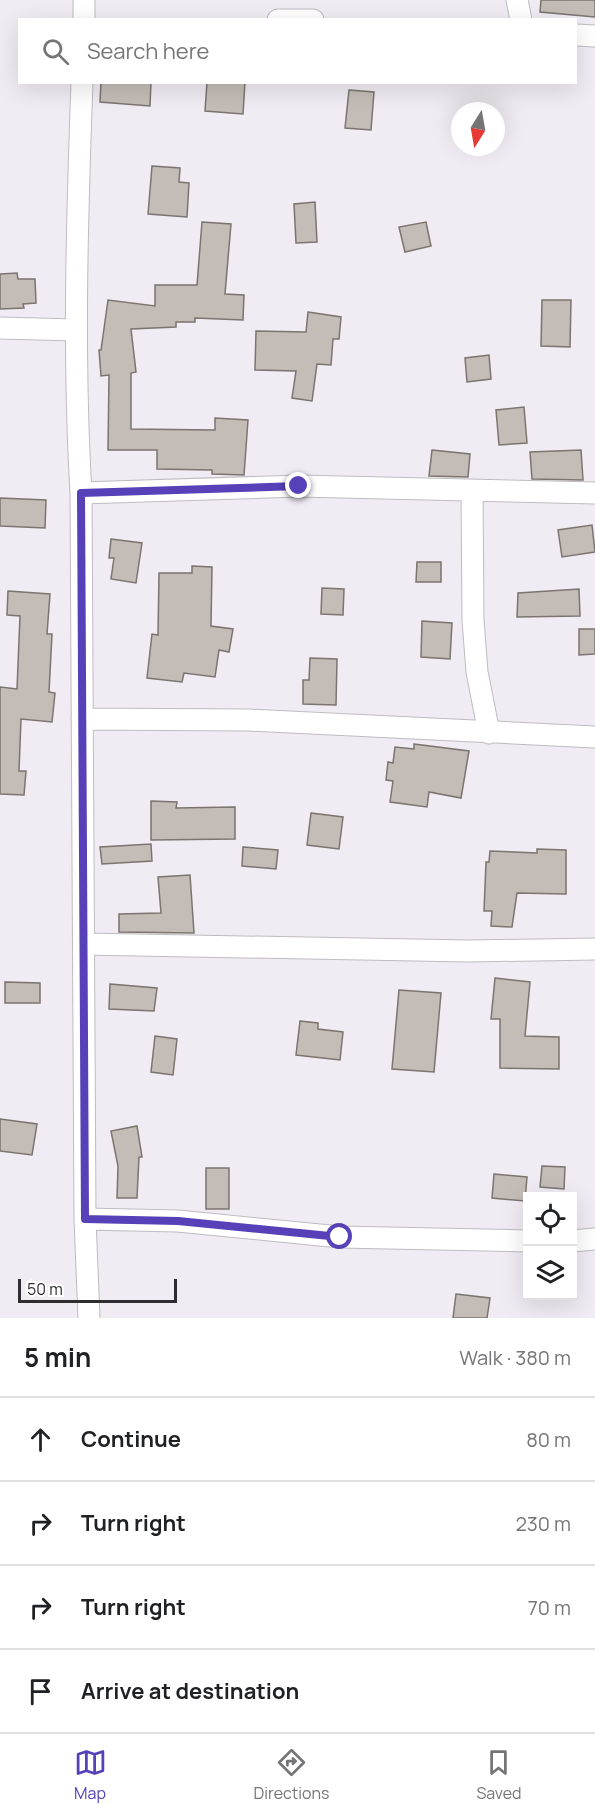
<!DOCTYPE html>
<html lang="en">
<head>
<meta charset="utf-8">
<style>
	:root { --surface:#fff; --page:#f2f2f2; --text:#202124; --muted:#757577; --line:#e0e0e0; --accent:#5740b8 }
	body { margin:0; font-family:Manrope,sans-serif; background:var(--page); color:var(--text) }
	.controls { position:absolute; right:18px; bottom:18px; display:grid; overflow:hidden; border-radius:0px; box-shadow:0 6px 24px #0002 }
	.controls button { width:54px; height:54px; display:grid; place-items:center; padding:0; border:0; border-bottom:2px solid var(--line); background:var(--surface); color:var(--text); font:30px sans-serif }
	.compass { position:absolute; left:451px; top:102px; width:54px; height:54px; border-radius:50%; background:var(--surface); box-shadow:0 6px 24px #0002; rotate:191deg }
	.scale { position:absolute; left:18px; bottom:15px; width:159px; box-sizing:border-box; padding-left:6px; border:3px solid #2f2d2f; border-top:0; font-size:16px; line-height:21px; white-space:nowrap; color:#2f2d2f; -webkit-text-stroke:4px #fff; paint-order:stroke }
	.stop { position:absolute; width:18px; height:18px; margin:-14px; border:4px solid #5740b8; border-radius:50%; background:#fff }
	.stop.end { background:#5740b8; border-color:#fff; box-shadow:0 2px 6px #0008 }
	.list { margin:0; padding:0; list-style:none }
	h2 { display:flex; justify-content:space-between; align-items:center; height:78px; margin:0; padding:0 24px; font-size:26px }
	h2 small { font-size:20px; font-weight:400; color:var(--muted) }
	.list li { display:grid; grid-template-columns:39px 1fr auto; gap:18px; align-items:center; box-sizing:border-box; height:84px; padding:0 24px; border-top:2px solid var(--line) }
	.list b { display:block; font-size:22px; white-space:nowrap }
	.list em { font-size:20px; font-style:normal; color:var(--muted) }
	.icon { flex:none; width:33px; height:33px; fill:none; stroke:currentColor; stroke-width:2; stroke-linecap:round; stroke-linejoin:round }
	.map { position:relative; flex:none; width:595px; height:1318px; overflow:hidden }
	.search { position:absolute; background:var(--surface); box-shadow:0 6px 24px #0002; left:18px; right:18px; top:18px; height:66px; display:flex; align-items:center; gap:15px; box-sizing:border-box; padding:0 21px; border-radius:0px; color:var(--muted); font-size:22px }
	.sheet { height:414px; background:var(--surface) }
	nav { display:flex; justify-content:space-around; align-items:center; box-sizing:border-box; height:84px; border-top:2px solid var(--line); background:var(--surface); font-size:16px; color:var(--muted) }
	nav a { display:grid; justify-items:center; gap:3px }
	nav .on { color:var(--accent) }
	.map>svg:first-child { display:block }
	.building { fill:#c4bdb7; stroke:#7b746f; stroke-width:1.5 }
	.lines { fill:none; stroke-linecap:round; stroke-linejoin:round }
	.minor-casing { stroke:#c0bbc2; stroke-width:23 }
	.minor { stroke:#fff; stroke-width:21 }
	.route { stroke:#5740b8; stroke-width:8 }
</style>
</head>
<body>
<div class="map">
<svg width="595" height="1318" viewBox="0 0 595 1318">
	<rect width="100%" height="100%" fill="#f1ebf3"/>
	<path class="building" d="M 541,0 L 595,0 L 595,17 L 540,12 Z
		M 101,82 L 151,82 L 150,106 L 100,102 Z
		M 207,82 L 245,82 L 243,114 L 205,111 Z
		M 349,90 L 374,92 L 371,130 L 345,128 Z
		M 152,166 L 180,168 L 179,182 L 189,183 L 187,217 L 148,214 Z
		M 315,202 L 317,242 L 296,243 L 294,204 Z
		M 202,222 L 231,224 L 225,294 L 244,295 L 243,320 L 195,318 L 195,322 L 176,322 L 176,327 L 131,329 L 136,372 L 131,373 L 131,429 L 215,430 L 215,418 L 248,420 L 244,475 L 212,474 L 212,470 L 157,469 L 157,450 L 108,450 L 109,375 L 101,376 L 99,350 L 101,350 L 108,300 L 155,306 L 155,285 L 197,285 Z
		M 426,222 L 431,246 L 405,252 L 399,227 Z
		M 17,273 L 18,279 L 35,279 L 36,303 L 23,304 L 24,308 L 0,309 L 0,274 Z
		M 542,300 L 571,300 L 570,347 L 541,346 Z
		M 308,312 L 341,317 L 339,339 L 333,339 L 331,365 L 317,364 L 312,401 L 292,398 L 296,371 L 255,370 L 256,331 L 306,332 Z
		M 489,355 L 491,379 L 467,382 L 465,358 Z
		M 524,407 L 527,443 L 499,445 L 496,410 Z
		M 432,450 L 470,454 L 468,477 L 429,476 Z
		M 581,450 L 583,480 L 532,479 L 530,452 Z
		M 0,498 L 46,500 L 45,528 L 0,526 Z
		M 592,525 L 595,552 L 562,557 L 558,530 Z
		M 111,539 L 142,543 L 136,583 L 111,579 L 114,558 L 109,558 Z
		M 417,562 L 441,562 L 441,582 L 416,582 Z
		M 192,566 L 212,567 L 211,626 L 233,629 L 229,652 L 219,650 L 215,677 L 184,673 L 182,682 L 147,678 L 152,634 L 158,635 L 159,573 L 192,573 Z
		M 322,588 L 344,589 L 343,615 L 321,614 Z
		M 579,589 L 580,616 L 517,617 L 518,593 Z
		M 8,591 L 50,594 L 47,634 L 52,634 L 49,692 L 55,693 L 52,722 L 21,719 L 19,771 L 26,771 L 24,795 L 0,794 L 0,687 L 17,689 L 20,616 L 7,615 Z
		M 422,621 L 452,623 L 450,659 L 421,657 Z
		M 579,629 L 595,629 L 595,654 L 579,655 Z
		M 310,658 L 337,659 L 336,705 L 303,704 L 303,680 L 309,680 Z
		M 414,744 L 469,751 L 461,798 L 429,792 L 427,807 L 390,802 L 393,781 L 386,780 L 388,762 L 393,763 L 395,747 L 414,749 Z
		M 151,801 L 177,802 L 176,808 L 235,807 L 235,839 L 151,840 Z
		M 311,813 L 343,817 L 339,849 L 307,845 Z
		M 151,844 L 152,861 L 102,864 L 100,847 Z
		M 243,847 L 278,850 L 276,869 L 242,866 Z
		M 537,849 L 566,850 L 566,894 L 517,893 L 512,927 L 491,926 L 492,911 L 484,911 L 486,862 L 489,862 L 490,851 L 537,853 Z
		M 190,875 L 194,933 L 119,932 L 119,914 L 161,913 L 158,877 Z
		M 495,978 L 530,982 L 525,1036 L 559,1037 L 559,1069 L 500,1068 L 500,1019 L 491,1019 Z
		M 5,982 L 40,983 L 40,1003 L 5,1003 Z
		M 110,984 L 157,988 L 154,1011 L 109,1009 Z
		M 399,990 L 441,993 L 434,1072 L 392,1069 Z
		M 300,1021 L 318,1023 L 318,1029 L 343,1032 L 340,1060 L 296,1055 Z
		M 155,1036 L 177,1039 L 173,1075 L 151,1072 Z
		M 0,1119 L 37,1124 L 32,1155 L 0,1151 Z
		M 137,1126 L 142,1157 L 139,1157 L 137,1198 L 117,1198 L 118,1166 L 111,1131 Z
		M 542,1166 L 565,1167 L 564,1189 L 540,1187 Z
		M 206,1168 L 229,1168 L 229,1209 L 206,1209 Z
		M 494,1174 L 527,1177 L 525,1201 L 492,1198 Z
		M 456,1294 L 490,1298 L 487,1318 L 453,1318 Z"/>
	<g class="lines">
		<g class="minor-casing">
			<path id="minor" d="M 517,0 L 521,20
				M 84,20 L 84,0
				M 278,20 L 313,20
				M 576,35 L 595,36
				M 82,82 C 77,220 73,356 81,493 L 85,1219 L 89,1318
				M 0,328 L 76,330
				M 472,492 L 473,620 L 477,672 L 489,733
				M 81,493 L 299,486 L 595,493
				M 82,719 L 248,720 L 595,737
				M 84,944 L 469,951 L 595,949
				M 85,1219 L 178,1221 L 340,1237 L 528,1241
				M 572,1241 L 595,1239"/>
		</g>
		<use href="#minor" class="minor"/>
	</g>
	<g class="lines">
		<path class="route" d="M 299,486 L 81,493 L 85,1219 L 178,1221 L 340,1237"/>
	</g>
</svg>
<div class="controls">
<button><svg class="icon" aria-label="locate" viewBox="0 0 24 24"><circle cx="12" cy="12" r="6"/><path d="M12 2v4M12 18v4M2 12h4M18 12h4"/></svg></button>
<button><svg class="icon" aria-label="layers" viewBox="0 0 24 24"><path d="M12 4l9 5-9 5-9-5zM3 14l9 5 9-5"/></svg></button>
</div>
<svg class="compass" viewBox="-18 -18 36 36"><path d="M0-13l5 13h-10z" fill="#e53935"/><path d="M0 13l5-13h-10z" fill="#757577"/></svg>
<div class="scale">50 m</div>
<div class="stop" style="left:340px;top:1237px"></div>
<div class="stop end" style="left:299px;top:486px"></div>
<div class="search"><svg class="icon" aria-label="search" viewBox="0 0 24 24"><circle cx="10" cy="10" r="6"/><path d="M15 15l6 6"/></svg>Search here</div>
</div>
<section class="sheet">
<h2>5 min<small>Walk · 380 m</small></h2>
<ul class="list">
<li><svg class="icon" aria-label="ahead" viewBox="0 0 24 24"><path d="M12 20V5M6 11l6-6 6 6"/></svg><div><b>Continue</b></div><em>80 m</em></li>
<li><svg class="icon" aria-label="right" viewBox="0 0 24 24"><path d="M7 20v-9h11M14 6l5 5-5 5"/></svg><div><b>Turn right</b></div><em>230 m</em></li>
<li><svg class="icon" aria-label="right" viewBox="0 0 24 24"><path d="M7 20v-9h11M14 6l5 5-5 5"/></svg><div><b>Turn right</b></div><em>70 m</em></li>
<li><svg class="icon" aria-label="arrive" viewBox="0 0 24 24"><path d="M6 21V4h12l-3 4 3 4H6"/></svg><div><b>Arrive at destination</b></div></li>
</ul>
</section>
<nav>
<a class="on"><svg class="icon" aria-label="map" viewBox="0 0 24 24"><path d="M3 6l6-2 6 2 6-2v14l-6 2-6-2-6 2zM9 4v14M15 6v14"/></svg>Map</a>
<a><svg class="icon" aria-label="directions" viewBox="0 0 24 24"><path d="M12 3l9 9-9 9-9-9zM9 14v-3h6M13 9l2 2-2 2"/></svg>Directions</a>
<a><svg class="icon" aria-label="saved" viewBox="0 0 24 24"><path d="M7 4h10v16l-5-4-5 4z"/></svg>Saved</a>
</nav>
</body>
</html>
